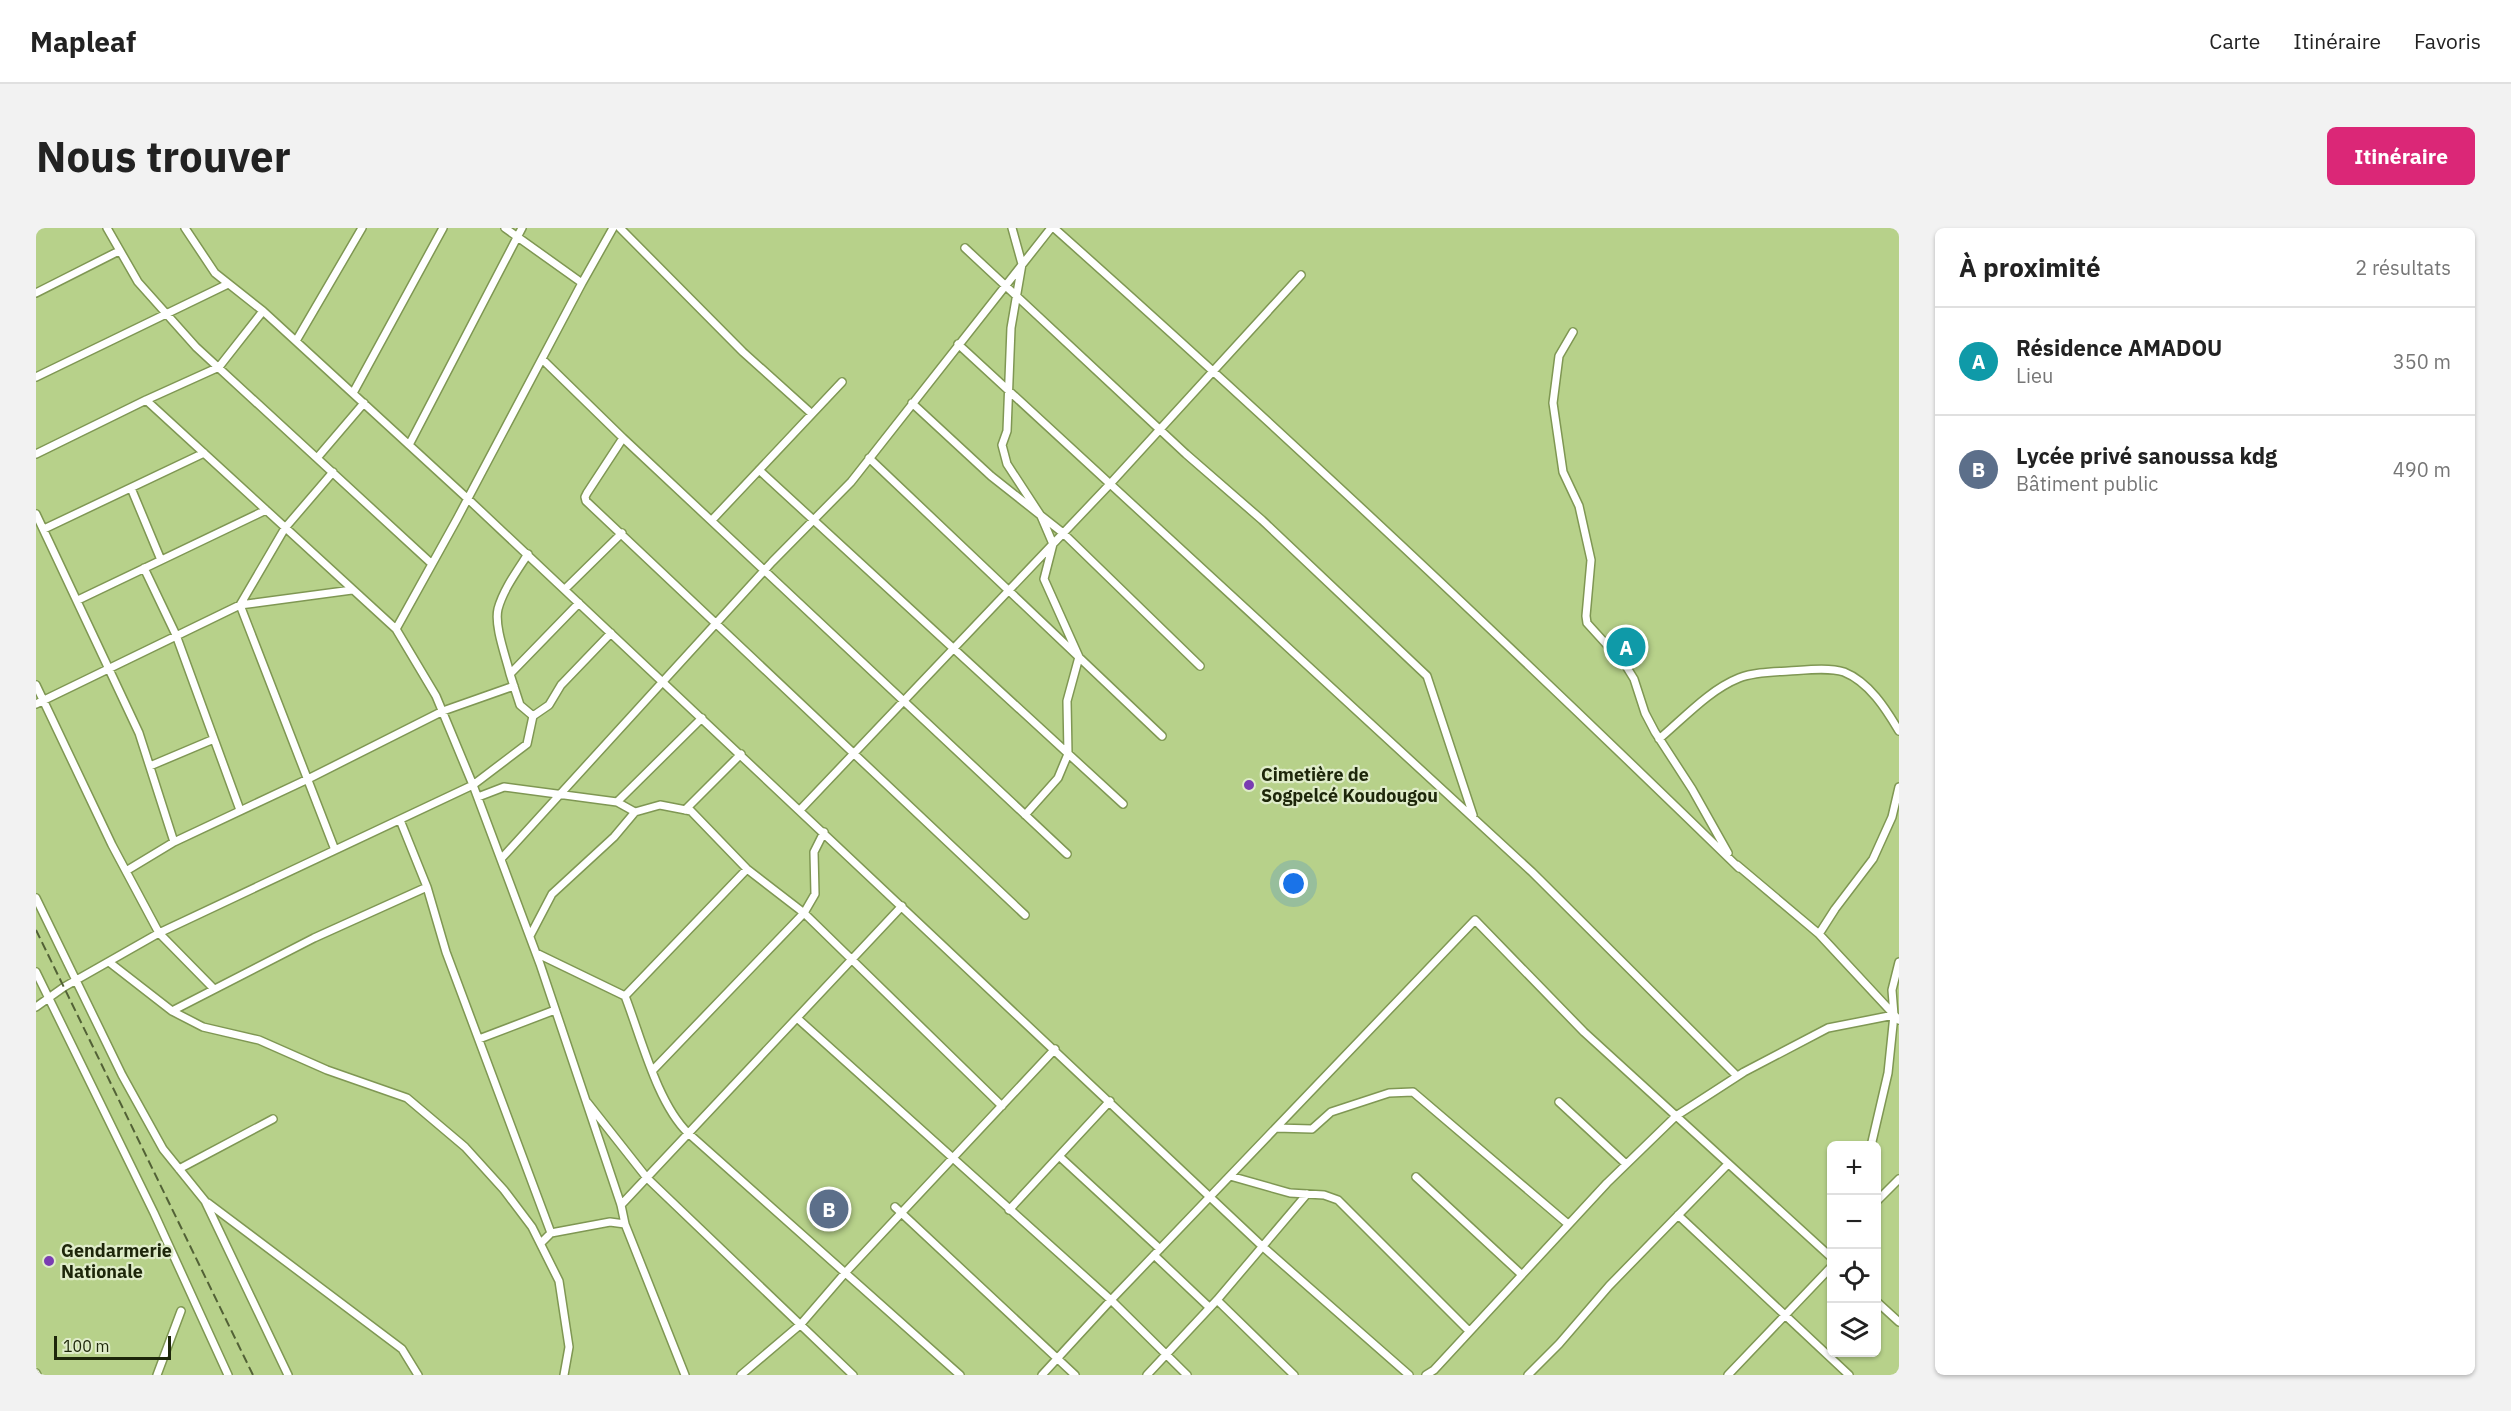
<!DOCTYPE html>
<html lang="fr">
<head>
<meta charset="utf-8">
<style>
	:root { --surface:#fff; --page:#f2f2f2; --text:#222; --muted:#767676; --line:#e0e0e0; --accent:#db2777 }
	body { margin:0; font-family:"IBM Plex Sans",sans-serif; background:var(--page); color:var(--text) }
	.controls { position:absolute; right:18px; bottom:18px; display:grid; overflow:hidden; border-radius:9px; box-shadow:0 2px 4px #0004 }
	.controls button { width:54px; height:54px; display:grid; place-items:center; padding:0; border:0; border-bottom:2px solid var(--line); background:var(--surface); color:var(--text); font:30px sans-serif }
	.scale { position:absolute; left:18px; bottom:15px; width:117px; box-sizing:border-box; padding-left:6px; border:3px solid #1d260a; border-top:0; font-size:16px; line-height:21px; white-space:nowrap; color:#1d260a; -webkit-text-stroke:4px #dfecc9; paint-order:stroke }
	.you { position:absolute; left:1258px; top:656px; width:21px; height:21px; margin:-15px; border:4px solid #fff; border-radius:50%; background:#1a73e8; box-shadow:0 0 0 9px #1a73e833 }
	.badge { display:grid; place-items:center; width:39px; height:39px; border-radius:50%; background:var(--accent); color:#fff; font-size:20px; font-weight:700 }
	.pin { position:absolute; translate:-50% -50%; border:3px solid #fff; box-shadow:0 2px 6px #0006 }
	.list { margin:0; padding:0; list-style:none }
	h2 { display:flex; justify-content:space-between; align-items:center; height:78px; margin:0; padding:0 24px; font-size:26px }
	h2 small { font-size:20px; font-weight:400; color:var(--muted) }
	.list li { display:grid; grid-template-columns:39px 1fr auto; gap:18px; align-items:center; box-sizing:border-box; height:108px; padding:0 24px; border-top:2px solid var(--line) }
	.list b { display:block; font-size:22px; white-space:nowrap }
	.list p { margin:0; font-size:20px; white-space:nowrap; color:var(--muted) }
	.list em { font-size:20px; font-style:normal; color:var(--muted) }
	.icon { flex:none; width:33px; height:33px; fill:none; stroke:currentColor; stroke-width:2; stroke-linecap:round; stroke-linejoin:round }
	.map { position:relative; flex:none; width:1863px; height:1147px; overflow:hidden; border-radius:9px }
	header { display:flex; align-items:center; gap:36px; box-sizing:border-box; height:84px; padding:0 30px; background:var(--surface); border-bottom:2px solid var(--line) }
	header strong { font-size:28px }
	nav { display:flex; gap:33px; margin-inline-start:auto; font-size:21px }
	.intro { display:flex; align-items:center; justify-content:space-between; box-sizing:border-box; height:144px; padding:0 36px }
	h1 { margin:0; font-size:42px }
	.button { padding:15px 27px; border-radius:9px; background:var(--accent); color:#fff; font-size:21px; font-weight:700 }
	main { display:flex; gap:36px; padding:0 36px }
	aside { flex:1; background:var(--surface); border-radius:9px; box-shadow:0 2px 4px #0004 }
	.map>svg:first-child { display:block }
	.lines { fill:none; stroke-linecap:round; stroke-linejoin:round }
	.minor-casing { stroke:#7f9753; stroke-width:10 }
	.minor { stroke:#fff; stroke-width:7 }
	.rail { stroke:#526136; stroke-width:2; stroke-dasharray:9 4.5; stroke-linecap:butt }
	.poi-dot { fill:#7a3cb2; stroke:#dfecc9; stroke-width:2 }
	.labels { text-anchor:middle; stroke-width:4.5; stroke-linejoin:round; paint-order:stroke }
	.poi-label { font-size:18px; font-weight:bold; fill:#1d260a; stroke:#dfecc9; text-anchor:start }
</style>
</head>
<body>
<header>
<strong>Mapleaf</strong>
<nav><a>Carte</a><a>Itinéraire</a><a>Favoris</a></nav>
</header>
<div class="intro"><h1>Nous trouver</h1><a class="button">Itinéraire</a></div>
<main>
<div class="map">
<svg width="1863" height="1147" viewBox="0 0 1863 1147">
	<rect width="100%" height="100%" fill="#b7d18a"/>
	<g class="lines">
		<g class="minor-casing">
			<path id="minor" d="M 71,0 L 102,54 L 160,119 L 396,336
				M 149,0 L 179,45 L 227,83 L 432,271 L 1226,1018 L 1373,1147
				M 469,0 L 546,55 L 421,291 L 360,401 L 400,468 L 437,557 L 504,736 L 585,977 L 589,996 L 649,1147
				M 584,0 L 707,124 L 776,186
				M 976,0 L 986,36 L 975,100 L 971,203 L 966,217 L 971,236 L 1005,288 L 1017,316 L 1008,351 L 1043,429 L 1031,473 L 1032,526 L 1022,550 L 989,587
				M 1018,0 C 1252,208 1479,422 1703,640
				M 929,20 L 1150,226 L 1226,292 L 1391,448 L 1437,587
				M 546,55 L 577,0
				M 0,65 L 83,23
				M 1537,104 L 1523,128 L 1517,175 L 1527,244 L 1543,278 L 1555,332 L 1550,388 L 1551,395 L 1590,438 L 1598,451 L 1609,485 L 1619,504 L 1656,561 L 1692,625
				M 260,113 L 326,0
				M 922,116 L 1496,644 L 1701,848
				M 506,131 L 587,210 L 551,265 L 549,269 L 550,273 L 989,687
				M 0,149 L 192,56
				M 317,165 L 407,0
				M 110,172 L 360,401
				M 876,175 L 955,248 L 1027,305 L 1164,438
				M 587,210 L 1031,626
				M 373,217 L 486,0
				M 0,226 L 110,172 L 183,139 L 227,83
				M 281,230 L 328,175
				M 833,230 L 1126,508
				M 723,242 L 1087,576
				M 297,244 L 249,300 L 204,377 L 299,622
				M 95,260 L 125,332
				M 0,286 L 103,505 L 138,614 L 90,643
				M 676,292 L 806,154
				M 8,301 L 168,225
				M 108,340 L 140,407 L 204,582
				M 529,361 L 586,305
				M 42,372 L 230,282
				M 474,446 C 470,429 458,398 462,381 C 467,362 481,343 492,326
				M 0,457 L 76,617 L 123,705 L 178,761
				M 0,476 L 204,377 L 316,362
				M 497,488 L 484,477 L 474,446 L 543,375
				M 1623,511 C 1648,490 1673,462 1703,450 C 1719,444 1737,444 1753,443 C 1769,442 1793,439 1808,444 C 1833,454 1850,481 1863,503
				M 114,538 L 178,511
				M 442,569 L 468,559 L 581,574 L 599,584
				M 581,574 L 666,490
				M 649,582 L 705,526
				M 764,582 L 1074,256 L 1265,47
				M 364,592 L 391,659 L 410,724 L 515,1005
				M 138,614 L 272,551 L 407,483 L 478,458
				M 465,631 L 736,334 L 815,254 L 1015,0
				M 1701,637 L 1783,706 L 1863,792
				M 711,641 L 589,768 C 605,809 621,875 652,905 L 924,1147
				M 0,670 L 86,847 L 127,921 L 169,973 L 252,1147
				M 1783,706 L 1799,681 L 1837,631 L 1856,589 L 1863,559
				M 494,708 L 516,666 L 578,609 L 599,584 L 624,577 L 655,583 L 711,641 L 768,685 L 966,878
				M 500,725 L 589,768
				M 73,734 L 136,783 L 167,799 L 223,812 L 291,842 L 371,870 L 429,919 L 468,962 L 496,999 L 523,1053 L 533,1119 L 528,1147
				M 0,744 L 118,985 L 192,1147
				M 0,779 L 28,759 L 123,705 L 437,557 L 491,516 L 497,488 L 513,477 L 525,457 L 575,405
				M 136,783 L 278,710 L 391,659
				M 761,790 L 1075,1072 L 1151,1147
				M 443,811 L 519,782
				M 617,842 L 768,685 L 779,666 L 778,624 L 788,604
				M 551,874 L 611,950 L 817,1147
				M 1523,874 L 1590,936
				M 1240,900 L 1276,901 L 1295,884 L 1353,865 L 1377,864 L 1532,996
				M 1835,918 L 1852,845 L 1858,787 L 1856,762 L 1863,734
				M 1023,928 L 1124,1021
				M 143,941 L 237,891
				M 1194,948 L 1254,965 L 1288,967 L 1302,972 L 1433,1103
				M 1380,949 L 1485,1046
				M 1840,974 L 1863,951
				M 172,975 L 366,1121 L 382,1147
				M 585,977 L 866,678
				M 859,979 L 1039,1147
				M 973,982 L 1074,873
				M 1642,987 L 1813,1147
				M 505,1015 L 515,1005 L 574,994 L 589,996
				M 1118,1027 L 1173,1079
				M 1181,1072 L 1258,1147
				M 1840,1073 L 1863,1094
				M 0,1145 L 1,1147
				M 121,1147 L 145,1083
				M 705,1147 L 765,1096 L 809,1045 L 1019,821
				M 1006,1147 L 1075,1072 L 1439,692 L 1548,804 L 1796,1030
				M 1111,1147 L 1181,1072 L 1271,966
				M 1390,1147 L 1398,1142 L 1571,955 L 1640,888 L 1708,844 L 1792,800 L 1858,787
				M 1492,1147 L 1523,1116 L 1573,1058 L 1692,936
				M 1692,1147 L 1796,1038"/>
		</g>
		<use href="#minor" class="minor"/>
		<path class="rail" d="M 0,702 L 217,1147"/>
	</g>
	<g class="poi-dot">
		<circle cx="1213" cy="557" r="6"/>
		<circle cx="13" cy="1033" r="6"/>
	</g>
	<g class="labels">
		<g class="poi-label">
			<text x="1225" y="553">Cimetière de<tspan x="1225" dy="21">Sogpelcé Koudougou</tspan></text>
			<text x="25" y="1029">Gendarmerie<tspan x="25" dy="21">Nationale</tspan></text>
		</g>
	</g>
</svg>
<div class="controls">
<button>+</button>
<button>−</button>
<button><svg class="icon" aria-label="locate" viewBox="0 0 24 24"><circle cx="12" cy="12" r="6"/><path d="M12 2v4M12 18v4M2 12h4M18 12h4"/></svg></button>
<button><svg class="icon" aria-label="layers" viewBox="0 0 24 24"><path d="M12 4l9 5-9 5-9-5zM3 14l9 5 9-5"/></svg></button>
</div>
<div class="scale">100 m</div>
<div class="you"></div>
<div class="pin badge" style="left:1590px;top:419px;background:#0f9aa8">A</div>
<div class="pin badge" style="left:793px;top:981px;background:#5c6f8a">B</div>
</div>
<aside>
<h2>À proximité<small>2 résultats</small></h2>
<ul class="list">
<li><span class="badge" style="background:#0f9aa8">A</span><div><b>Résidence AMADOU</b><p>Lieu</p></div><em>350 m</em></li>
<li><span class="badge" style="background:#5c6f8a">B</span><div><b>Lycée privé sanoussa kdg</b><p>Bâtiment public</p></div><em>490 m</em></li>
</ul>
</aside>
</main>
</body>
</html>
